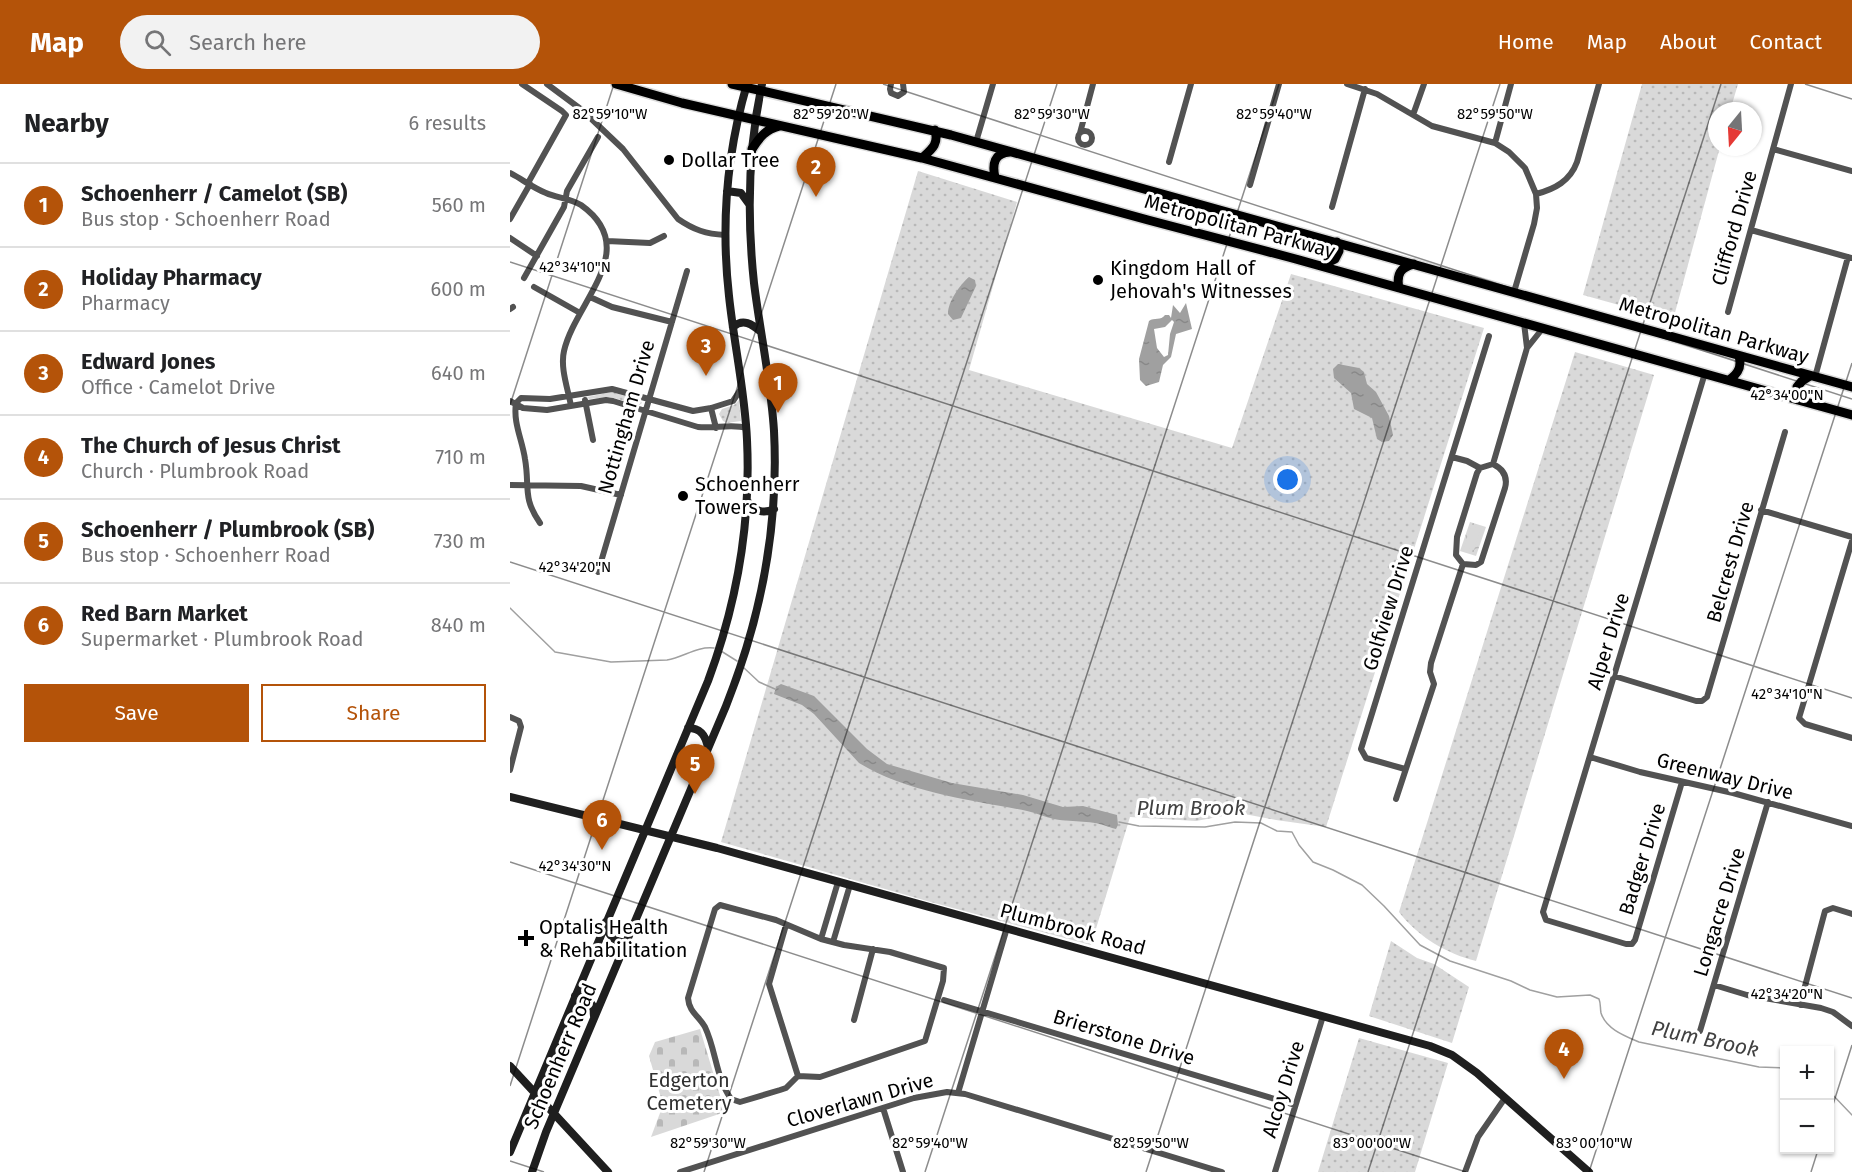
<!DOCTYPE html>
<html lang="en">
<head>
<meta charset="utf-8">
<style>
	:root { --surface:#fff; --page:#f2f2f2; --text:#202124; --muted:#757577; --line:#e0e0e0; --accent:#b45309 }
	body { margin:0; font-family:"Fira Sans",sans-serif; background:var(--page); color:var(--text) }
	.controls { position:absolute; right:18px; bottom:18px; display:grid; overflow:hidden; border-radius:0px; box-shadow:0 2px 4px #0004 }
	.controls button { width:54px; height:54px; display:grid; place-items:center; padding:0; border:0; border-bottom:2px solid var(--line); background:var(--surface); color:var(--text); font:30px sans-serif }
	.compass { position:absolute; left:1198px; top:18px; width:54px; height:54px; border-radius:50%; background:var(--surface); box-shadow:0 2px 4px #0004; rotate:198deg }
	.you { position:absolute; left:778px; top:396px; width:21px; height:21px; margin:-15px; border:4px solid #fff; border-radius:50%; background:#1a73e8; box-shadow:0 0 0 9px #1a73e833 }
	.badge { display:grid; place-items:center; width:39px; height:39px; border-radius:50%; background:var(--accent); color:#fff; font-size:20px; font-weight:700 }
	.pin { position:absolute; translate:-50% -50px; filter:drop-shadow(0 2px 3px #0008) }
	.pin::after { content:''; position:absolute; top:32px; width:21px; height:18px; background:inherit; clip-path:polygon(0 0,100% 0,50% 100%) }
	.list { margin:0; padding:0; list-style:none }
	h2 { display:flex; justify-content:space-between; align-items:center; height:78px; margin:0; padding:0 24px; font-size:26px }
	h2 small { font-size:20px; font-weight:400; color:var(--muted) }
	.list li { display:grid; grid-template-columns:39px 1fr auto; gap:18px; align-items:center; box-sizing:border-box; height:84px; padding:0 24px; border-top:2px solid var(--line) }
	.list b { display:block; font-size:22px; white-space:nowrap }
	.list p { margin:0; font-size:20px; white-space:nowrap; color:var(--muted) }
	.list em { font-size:20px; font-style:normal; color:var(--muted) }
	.actions { display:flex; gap:12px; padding:18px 24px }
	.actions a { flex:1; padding:14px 0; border:2px solid var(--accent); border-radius:0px; text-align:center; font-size:21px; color:var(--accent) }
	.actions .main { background:var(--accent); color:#fff }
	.icon { flex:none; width:33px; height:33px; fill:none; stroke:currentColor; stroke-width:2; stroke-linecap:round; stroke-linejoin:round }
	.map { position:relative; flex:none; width:1342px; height:1088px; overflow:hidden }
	header { display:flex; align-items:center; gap:36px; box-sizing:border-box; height:84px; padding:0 30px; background:var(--accent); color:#fff }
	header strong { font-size:28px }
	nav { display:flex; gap:33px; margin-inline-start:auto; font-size:21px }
	.search { width:420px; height:54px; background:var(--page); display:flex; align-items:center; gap:15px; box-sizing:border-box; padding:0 21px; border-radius:33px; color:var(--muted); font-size:22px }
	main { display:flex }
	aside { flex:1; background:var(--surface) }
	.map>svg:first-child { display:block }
	.grass { fill:url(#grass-dots) }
	.forest { fill:url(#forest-crowns) }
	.cemetery { fill:url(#cemetery-stones) }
	.pitch { fill:#d9d9d9 }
	.water { fill:url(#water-ripples); fill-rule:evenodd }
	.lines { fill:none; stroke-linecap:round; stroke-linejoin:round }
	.stream { stroke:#a0a0a0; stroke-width:1.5 }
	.primary-casing { stroke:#dbdbdb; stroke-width:12 }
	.street { stroke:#525252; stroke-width:6 }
	.secondary { stroke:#1f1f1f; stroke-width:8 }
	.primary { stroke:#000; stroke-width:9 }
	.ticks { fill:none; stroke:#000; stroke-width:1.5; stroke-opacity:0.45 }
	.poi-dot { fill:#000; stroke:#fff; stroke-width:2 }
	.labels { text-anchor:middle; stroke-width:6; stroke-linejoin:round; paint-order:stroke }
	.poi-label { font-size:20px; fill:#000; stroke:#fff; text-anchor:start }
	.street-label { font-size:20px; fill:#000; stroke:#fff }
	.park-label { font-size:20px; fill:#303030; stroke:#fff }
	.water-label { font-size:21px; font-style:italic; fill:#414141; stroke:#fff }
	.ticks-label { font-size:15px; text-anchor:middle; fill:#000; stroke:#fff; stroke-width:6; stroke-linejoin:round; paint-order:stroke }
</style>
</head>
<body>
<header>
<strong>Map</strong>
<div class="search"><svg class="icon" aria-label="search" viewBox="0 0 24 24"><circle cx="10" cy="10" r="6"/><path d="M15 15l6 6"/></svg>Search here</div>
<nav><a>Home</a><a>Map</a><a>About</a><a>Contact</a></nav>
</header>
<main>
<aside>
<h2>Nearby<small>6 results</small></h2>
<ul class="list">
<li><span class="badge">1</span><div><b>Schoenherr / Camelot (SB)</b><p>Bus stop · Schoenherr Road</p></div><em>560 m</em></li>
<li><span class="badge">2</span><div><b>Holiday Pharmacy</b><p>Pharmacy</p></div><em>600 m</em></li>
<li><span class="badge">3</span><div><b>Edward Jones</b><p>Office · Camelot Drive</p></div><em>640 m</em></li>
<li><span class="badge">4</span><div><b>The Church of Jesus Christ</b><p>Church · Plumbrook Road</p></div><em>710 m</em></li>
<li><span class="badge">5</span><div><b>Schoenherr / Plumbrook (SB)</b><p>Bus stop · Schoenherr Road</p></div><em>730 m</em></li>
<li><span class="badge">6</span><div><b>Red Barn Market</b><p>Supermarket · Plumbrook Road</p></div><em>840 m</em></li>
</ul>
<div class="actions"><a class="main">Save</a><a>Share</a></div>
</aside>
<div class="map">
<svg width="1342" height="1088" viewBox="0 0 1342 1088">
	<defs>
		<pattern id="grass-dots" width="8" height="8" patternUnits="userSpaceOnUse" patternTransform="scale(1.5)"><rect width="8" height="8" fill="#d9d9d9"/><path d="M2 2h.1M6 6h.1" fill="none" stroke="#b8b8b8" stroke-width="1.8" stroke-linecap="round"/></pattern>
		<pattern id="forest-crowns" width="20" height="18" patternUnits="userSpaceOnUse" patternTransform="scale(1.5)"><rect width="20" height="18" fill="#d9d9d9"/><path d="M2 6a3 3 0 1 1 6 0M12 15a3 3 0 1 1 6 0" fill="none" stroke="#b8b8b8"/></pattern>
		<pattern id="cemetery-stones" width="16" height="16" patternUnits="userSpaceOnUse" patternTransform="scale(1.5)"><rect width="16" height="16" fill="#d9d9d9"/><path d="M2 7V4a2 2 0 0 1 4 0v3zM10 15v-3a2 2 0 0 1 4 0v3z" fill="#b8b8b8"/></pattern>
		<pattern id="water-ripples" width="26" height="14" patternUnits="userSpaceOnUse" patternTransform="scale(1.5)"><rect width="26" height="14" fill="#a0a0a0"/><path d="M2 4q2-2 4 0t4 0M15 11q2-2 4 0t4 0" fill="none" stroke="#888"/></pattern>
	</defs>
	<rect width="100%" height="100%" fill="#fff"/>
	<path class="grass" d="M 1132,0 L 1228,0 L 1220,27 L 1207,27 L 1207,63 L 1210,63 L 1163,236 L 1073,211 Z
		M 408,87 L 507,118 L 459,286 L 722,364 L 781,190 L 974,244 L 816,743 L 766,736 L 729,729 L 686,737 L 620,733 L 581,861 L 417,817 L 211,758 Z
		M 1065,268 L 1144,291 L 966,877 C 937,870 907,852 889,828 Z
		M 101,308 L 130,316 L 132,319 L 129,321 L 100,313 L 79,315 L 77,313 Z
		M 229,316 L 231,337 L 217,339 L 213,337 L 209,330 L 212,325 L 224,321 Z
		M 881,857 L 907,874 L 924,880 L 959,903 L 942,959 L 859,932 Z
		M 849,954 L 938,979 L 905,1088 L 808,1088 Z"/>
	<path class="forest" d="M 960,438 L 976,443 L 966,472 L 950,467 Z"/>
	<path class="cemetery" d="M 190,945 L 215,1028 L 141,1053 L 153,1021 L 139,972 L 145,958 Z"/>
	<path class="pitch" d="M 961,442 L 971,445 L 964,466 L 954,463 Z"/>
	<path class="water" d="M 459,193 L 465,196 L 466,202 L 451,234 L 443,236 L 438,230 C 438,217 450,201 459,193 Z
		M 676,219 L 682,245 L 666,250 L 661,273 L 653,281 L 649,298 L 636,302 L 630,296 L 629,275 L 639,237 C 644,233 651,237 655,231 L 659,231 L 661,234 L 663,221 L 670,229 ZM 662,236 L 664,238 L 660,250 L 658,271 L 654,273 L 647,264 L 644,245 L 655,243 Z
		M 828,280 L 849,284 L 854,288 L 857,300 L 866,308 L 879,332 L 883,351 L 879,357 L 872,358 L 867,355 L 862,334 L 844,325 L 841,309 L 824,294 L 823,285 Z
		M 271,600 L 304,612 L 357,665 L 377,680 L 442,699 L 513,711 L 553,723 L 573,722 L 607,731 L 608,741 L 606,745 L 602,744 C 580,735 566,739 544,735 C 535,733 526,729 517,727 C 462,716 398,709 349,679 L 304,630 L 292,621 L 264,610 L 266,603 Z"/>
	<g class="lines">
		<path class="stream" d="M 0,524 L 45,568 L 101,578 L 157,576 C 174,573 187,562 204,564
			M 211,567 L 227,577
			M 233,583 L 249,598 L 265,605
			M 609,738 L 629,742 L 695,743 L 725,738 L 751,739 L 767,747 L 782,748 L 789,761 L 803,778 L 823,786 L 852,801 L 874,822 L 910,861 L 940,877 L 1001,897 L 1020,906 L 1047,913 L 1080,911 L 1089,915 C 1091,920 1090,924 1091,929 C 1096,945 1115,952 1129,958 L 1249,983 L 1274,984
			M 1320,1008 L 1342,1031"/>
		<g class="primary-casing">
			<path id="primary" d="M 106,0 L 172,19 L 412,74 L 638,136 L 782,174 L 1342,331
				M 222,0 L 441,51 L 1342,303
				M 242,65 C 249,54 256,45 269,42
				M 412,74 C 422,65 429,60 425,46
				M 485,94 C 482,80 484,69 500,68
				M 811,182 L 825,175 L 829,167 L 827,158
				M 889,204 C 886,190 891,183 904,180
				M 1219,296 C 1228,290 1232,283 1229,272
				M 1288,316 L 1287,303 L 1292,297 L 1300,292"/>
		</g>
		<path class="street" d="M 12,0 L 52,27 L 56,31 L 18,99
			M 37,0 L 72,26 L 113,65 L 168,135 C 184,146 196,150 215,151
			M 381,0 L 380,5 L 381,9 L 388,12 L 394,8 L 393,0
			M 837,0 L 867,10 L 922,42 L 985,59 L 999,68 L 1015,84 L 1026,110 L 1027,124 L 1024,140 L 1004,208
			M 903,31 L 914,0
			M568 54a7 7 0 1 1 14 0a7 7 0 1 1-14 0Z
			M 570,49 L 583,0
			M 466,58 L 483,0
			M 985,59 L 1001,0
			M 1263,65 L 1342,87
			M 659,78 L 681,0
			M 0,89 C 12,95 23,104 36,109 C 47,114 60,114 71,121 C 133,165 65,218 54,267 C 50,284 58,305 61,322
			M 740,101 L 769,0
			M 1026,110 C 1045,105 1060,97 1067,78 L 1089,0
			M 822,123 L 855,5
			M 0,135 L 20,100
			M 1241,146 L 1341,174
			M 0,154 L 27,172
			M 97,157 L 140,159 L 154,152
			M 14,194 L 54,123 L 57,107 L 88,53
			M 24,203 L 70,229
			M 80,213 L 102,223 L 162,238
			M 0,225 L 3,223
			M 1218,228 L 1281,0
			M 1014,239 L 1017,264 L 1033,244
			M 1305,293 L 1338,173
			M 75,316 L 83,356
			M 0,317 L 13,324 L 37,326 L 96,316 L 103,317 L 188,343 C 205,345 221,339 237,344
			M 6,319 L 11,314 L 40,315 L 102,305 L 183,327 L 201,324 L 223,317 L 231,305
			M 6,319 C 3,339 12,355 15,375 C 20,403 12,413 30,439
			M 201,324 L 206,344
			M 942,373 L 957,377 L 970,384
			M 983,380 C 993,385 998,393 995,404 L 971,478 L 966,481 L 953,480 L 946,471 L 947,453 L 967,389 L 970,384 Z
			M 983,380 L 1017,264
			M 0,401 L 71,402 L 111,411
			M 1251,426 L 1342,453
			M 1342,457 L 1289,634 L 1295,640 L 1342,654
			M 88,488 L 177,187
			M 1104,592 L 1186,617 L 1192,617 L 1197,613 L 1275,348
			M 0,633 L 9,637 L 11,643 L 0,686
			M 1080,673 L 1130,688 L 1223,709 L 1342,742
			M 895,685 L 856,674 L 851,665 L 979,252
			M 1172,698 L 1125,856 L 1122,860 L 1116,860 L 1036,836 L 1033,828 L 1195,289
			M 886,715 L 924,600 L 920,588 L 921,579 L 953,480
			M 210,821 L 266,836 L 311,855 L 334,861 L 380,868 L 434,884 L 433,897 L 415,957 L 310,993 L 288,992 L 276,1004 L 270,1006 L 230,1018 L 221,1015 C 206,994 206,966 195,943 C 189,932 179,928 178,914 L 205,825 Z
			M 276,841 L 259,900 L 288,992
			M 311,855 L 328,798
			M 323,858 L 340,801
			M 1204,901 L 1237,911 L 1311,924 L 1323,928 L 1342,942
			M 434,916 L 785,1021
			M 1290,921 L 1315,827 L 1323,824 L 1342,830
			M 344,936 L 363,865
			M 1190,947 L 1258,718
			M 448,1009 L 497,844
			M 373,1024 L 393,1088
			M 170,1088 L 404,1014 L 437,1008 L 455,1010 L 712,1088
			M 765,1088 L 813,932
			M 955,1088 L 968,1053 L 995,1014"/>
		<path class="secondary" d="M 217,107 L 231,109 L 239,120
			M 223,243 C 233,234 242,240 251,248
			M 237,417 C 245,426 252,431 264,425
			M 178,644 C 191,644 196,652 198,664
			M 0,713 L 207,764 L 920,962 L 942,971 L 967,989 L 1079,1088
			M 96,838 C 97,850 103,859 117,858
			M 65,912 L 78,915 L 83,922 L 84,932
			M 0,982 L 98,1088
			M 0,1068 L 198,597 C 227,519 241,439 237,356 C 235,308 224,260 219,212 C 211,141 217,68 237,0
			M 22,1088 L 36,1048 L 216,622 C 251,534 269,443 264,347 C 261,298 250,248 244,199 C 237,133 238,65 252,0"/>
		<use href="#primary" class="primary"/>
	</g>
	<path class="ticks" d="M 373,0 L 1342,315M 1295,0 L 1342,15M 0,178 L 1342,614M 0,321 L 104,0M 0,478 L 1342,914M 0,778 L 956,1088M 0,1002 L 326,0M 1320,1030 L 1342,961M 0,1077 L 34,1088M 194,1088 L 547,0M 415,1088 L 769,0M 636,1088 L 990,0M 858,1088 L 1211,0M 1079,1088 L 1342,279M 1301,1088 L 1308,1066"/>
	<g class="poi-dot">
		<circle cx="159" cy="76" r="6"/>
		<circle cx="588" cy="196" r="6"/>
		<circle cx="173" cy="412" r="6"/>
		<path d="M13 845h6v6h6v6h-6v6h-6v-6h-6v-6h6z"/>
	</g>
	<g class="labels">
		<g class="poi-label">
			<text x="171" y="83">Dollar Tree</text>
			<text x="600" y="191">Kingdom Hall of<tspan x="600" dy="23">Jehovah's Witnesses</tspan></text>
			<text x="185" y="407">Schoenherr<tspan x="185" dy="23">Towers</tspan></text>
			<text x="29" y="850">Optalis Health<tspan x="29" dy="23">&amp; Rehabilitation</tspan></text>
		</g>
		<g class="street-label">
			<text transform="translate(730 142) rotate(15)" y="7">Metropolitan Parkway</text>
			<text transform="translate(1224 144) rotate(-74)" y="7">Clifford Drive</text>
			<text transform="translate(1204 246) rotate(16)" y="7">Metropolitan Parkway</text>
			<text transform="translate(116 333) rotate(-74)" y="7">Nottingham Drive</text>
			<text transform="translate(1220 478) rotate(-74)" y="7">Belcrest Drive</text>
			<text transform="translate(878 524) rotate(-73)" y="7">Golfview Drive</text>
			<text transform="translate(1098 557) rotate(-73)" y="7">Alper Drive</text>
			<text transform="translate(1215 692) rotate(14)" y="7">Greenway Drive</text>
			<text transform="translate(1132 775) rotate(-73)" y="7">Badger Drive</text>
			<text transform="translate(1209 828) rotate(-73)" y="7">Longacre Drive</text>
			<text transform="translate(563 845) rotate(15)" y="7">Plumbrook Road</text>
			<text transform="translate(614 953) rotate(17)" y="7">Brierstone Drive</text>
			<text transform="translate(50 972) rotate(-67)" y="7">Schoenherr Road</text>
			<text transform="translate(773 1005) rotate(-73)" y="7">Alcoy Drive</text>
			<text transform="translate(350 1016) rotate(-16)" y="7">Cloverlawn Drive</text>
		</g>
		<g class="park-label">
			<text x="179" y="1003">Edgerton<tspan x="179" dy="23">Cemetery</tspan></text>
		</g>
		<g class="water-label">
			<text x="681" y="731">Plum Brook</text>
			<text transform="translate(1195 955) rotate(12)" y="7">Plum Brook</text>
		</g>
	</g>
	<g class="ticks-label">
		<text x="100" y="35">82°59'10"W</text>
		<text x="321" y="35">82°59'20"W</text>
		<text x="542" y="35">82°59'30"W</text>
		<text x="764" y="35">82°59'40"W</text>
		<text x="985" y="35">82°59'50"W</text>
		<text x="65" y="188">42°34'10"N</text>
		<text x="1277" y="316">42°34'00"N</text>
		<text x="65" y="488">42°34'20"N</text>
		<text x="1277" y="615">42°34'10"N</text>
		<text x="65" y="787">42°34'30"N</text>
		<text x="1277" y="915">42°34'20"N</text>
		<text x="198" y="1064">82°59'30"W</text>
		<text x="420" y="1064">82°59'40"W</text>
		<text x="641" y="1064">82°59'50"W</text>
		<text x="862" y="1064">83°00'00"W</text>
		<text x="1084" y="1064">83°00'10"W</text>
	</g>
</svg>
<div class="controls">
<button>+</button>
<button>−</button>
</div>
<svg class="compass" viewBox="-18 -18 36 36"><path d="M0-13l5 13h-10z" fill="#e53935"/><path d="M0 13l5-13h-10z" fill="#757577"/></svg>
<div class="you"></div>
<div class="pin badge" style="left:268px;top:329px">1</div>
<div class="pin badge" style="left:306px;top:113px">2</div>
<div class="pin badge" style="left:196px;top:292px">3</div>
<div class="pin badge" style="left:1054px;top:995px">4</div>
<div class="pin badge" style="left:185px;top:710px">5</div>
<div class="pin badge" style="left:92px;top:766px">6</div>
</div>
</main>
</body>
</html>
